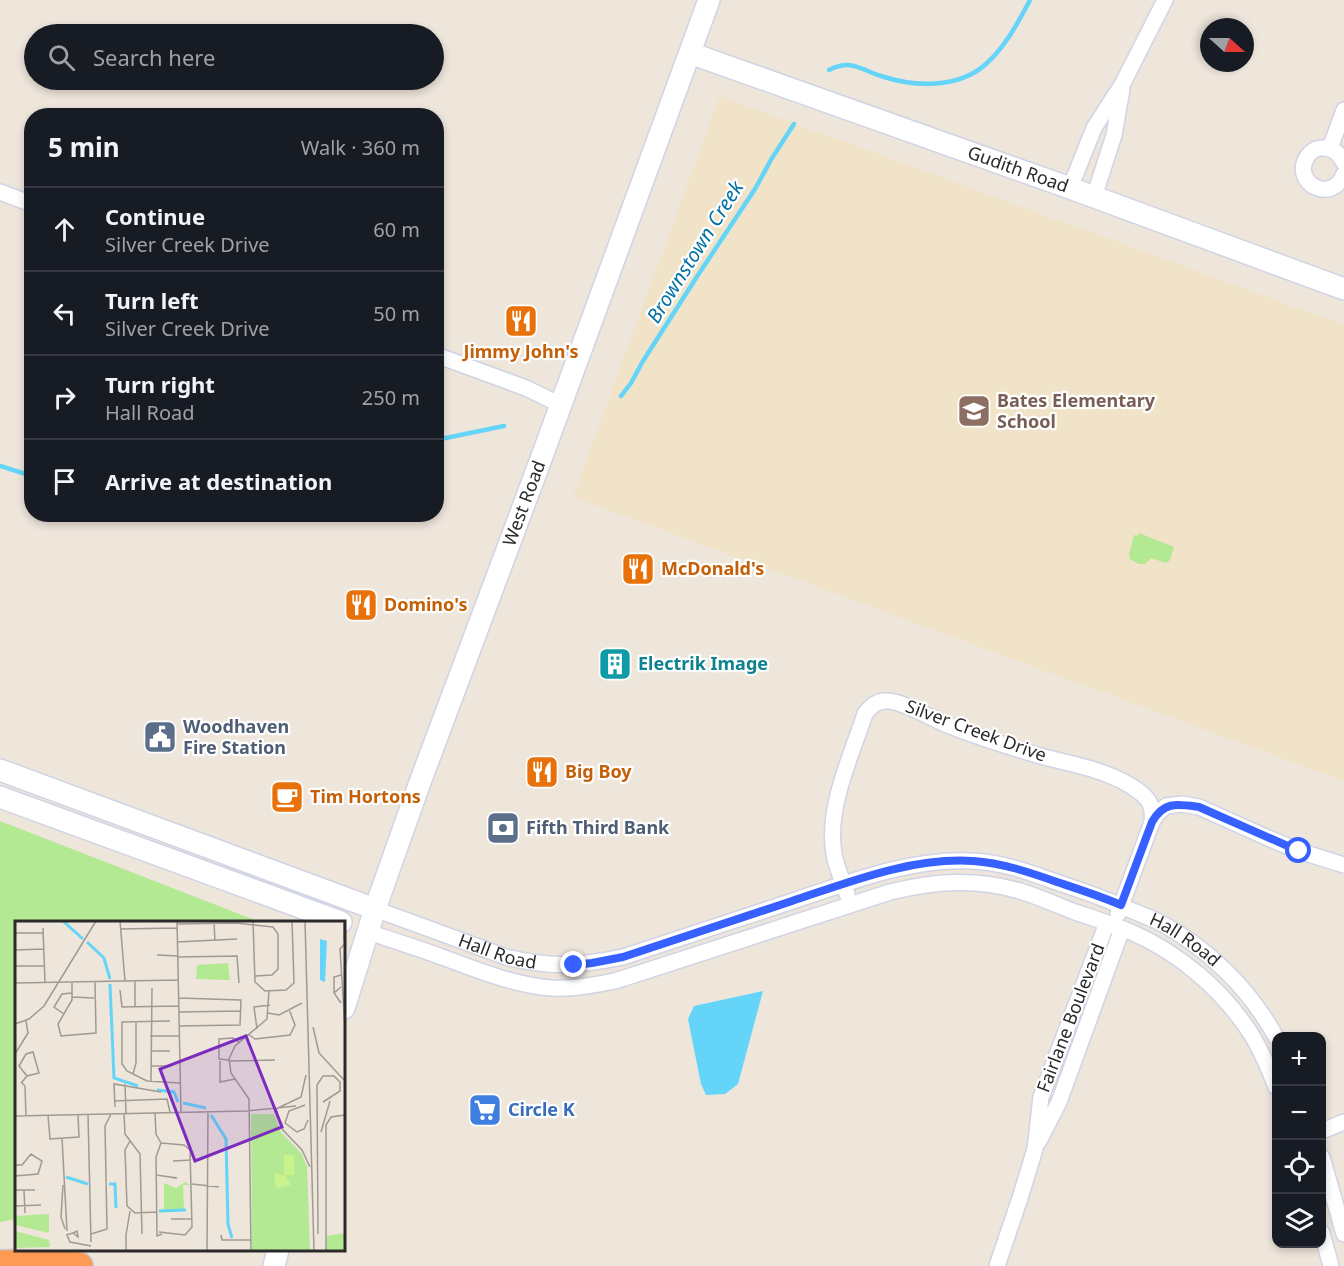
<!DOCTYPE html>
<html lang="en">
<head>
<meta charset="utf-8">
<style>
	:root { --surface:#171b24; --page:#20242c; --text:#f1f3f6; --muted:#9ea1a6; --line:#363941 }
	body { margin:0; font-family:"Noto Sans",sans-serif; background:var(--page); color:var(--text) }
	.controls { position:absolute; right:18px; bottom:18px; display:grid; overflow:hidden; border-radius:12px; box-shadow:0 3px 9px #0003 }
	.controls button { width:54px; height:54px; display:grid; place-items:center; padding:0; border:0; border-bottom:2px solid var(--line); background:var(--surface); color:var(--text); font:30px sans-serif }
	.compass { position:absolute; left:1200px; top:18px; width:54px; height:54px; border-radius:50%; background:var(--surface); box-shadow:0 3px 9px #0003; rotate:111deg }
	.stop { position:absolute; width:18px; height:18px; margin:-14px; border:4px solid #3660ff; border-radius:50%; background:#fff }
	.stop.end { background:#3660ff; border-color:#fff; box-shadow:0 2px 6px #0008 }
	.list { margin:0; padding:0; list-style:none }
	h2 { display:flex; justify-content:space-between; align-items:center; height:78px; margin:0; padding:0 24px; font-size:26px }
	h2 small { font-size:20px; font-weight:400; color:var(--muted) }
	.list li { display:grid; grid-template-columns:39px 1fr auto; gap:18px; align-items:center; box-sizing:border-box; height:84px; padding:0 24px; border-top:2px solid var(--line) }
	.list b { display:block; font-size:22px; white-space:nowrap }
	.list p { margin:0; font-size:20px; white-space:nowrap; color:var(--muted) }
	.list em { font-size:20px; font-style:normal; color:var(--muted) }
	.icon { flex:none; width:33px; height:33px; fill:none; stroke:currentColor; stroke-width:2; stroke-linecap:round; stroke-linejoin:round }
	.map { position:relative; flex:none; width:1344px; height:1266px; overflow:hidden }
	.search { position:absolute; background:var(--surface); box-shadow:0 3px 9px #0003; left:24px; top:24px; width:420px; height:66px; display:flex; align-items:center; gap:15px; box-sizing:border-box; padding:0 21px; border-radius:33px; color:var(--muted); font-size:22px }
	.panel { position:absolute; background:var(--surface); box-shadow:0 3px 9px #0003; left:24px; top:108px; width:420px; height:414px; border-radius:24px }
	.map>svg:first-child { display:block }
	.education { fill:#f1e3c8 }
	.green { fill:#b2e992 }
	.water { fill:#64d5f9 }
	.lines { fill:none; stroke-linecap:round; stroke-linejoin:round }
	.stream { stroke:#64d5f9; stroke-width:4.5 }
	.street-casing { stroke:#d0d4e4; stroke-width:18 }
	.secondary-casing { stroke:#d0d4e4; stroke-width:24 }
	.highway-casing { stroke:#c8c8c8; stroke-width:30 }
	.street { stroke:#fff; stroke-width:15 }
	.secondary { stroke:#fff; stroke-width:21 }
	.highway { stroke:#ff9a54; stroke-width:27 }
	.route { stroke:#3660ff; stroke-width:8 }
	.labels { text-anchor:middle; stroke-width:4.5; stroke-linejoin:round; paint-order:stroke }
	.street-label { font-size:18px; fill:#2a2a2a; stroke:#fff }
	.food-label { font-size:18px; font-weight:bold; fill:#c56008; stroke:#fff; text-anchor:start }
	.education-label { font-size:18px; font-weight:bold; fill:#785e54; stroke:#fff; text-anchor:start }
	.culture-label { font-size:18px; font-weight:bold; fill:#0d838f; stroke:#fff; text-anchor:start }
	.service-label { font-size:18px; font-weight:bold; fill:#4e5e75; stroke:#fff; text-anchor:start }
	.shop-label { font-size:18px; font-weight:bold; fill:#366cbe; stroke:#fff; text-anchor:start }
	.water-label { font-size:20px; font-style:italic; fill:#0172a7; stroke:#fff }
	.inset-river { fill:none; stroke:#64d5f9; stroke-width:3 }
	.inset-road { fill:none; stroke:#a09a94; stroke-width:1.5 }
	.view { fill:#7b2cbf; fill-opacity:0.15; stroke:#7b2cbf; stroke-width:3 }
	.inset-edge { fill:none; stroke:#2a2a2a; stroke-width:3 }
</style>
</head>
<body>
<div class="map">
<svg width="1344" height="1266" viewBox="0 0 1344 1266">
	<rect width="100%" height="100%" fill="#eee5db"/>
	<path class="education" d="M 720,96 L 1344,325 L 1344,781 L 573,497 Z"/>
	<path class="green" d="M 1139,533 L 1174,547 L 1170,560 L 1166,563 L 1151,558 L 1145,564 L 1139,564 L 1130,559 L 1129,554 L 1134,535 L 1137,536 Z
		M 0,821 L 260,922 L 16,922 L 16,1219 L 0,1222 Z"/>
	<path class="water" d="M 763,991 L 738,1084 L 725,1094 L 706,1095 L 701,1084 L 688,1019 L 694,1006 Z"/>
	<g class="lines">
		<path class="stream" d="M 829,70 C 852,59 859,69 881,76 C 914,87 958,89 986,64 C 1005,47 1018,23 1030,0
			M 621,396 L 631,383 L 643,361 L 698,275 L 755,189 L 772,158 L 794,124
			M 436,440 L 504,426
			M 0,466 L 32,476"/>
		<g class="street-casing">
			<g id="street">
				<path d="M 1330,148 L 1344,110"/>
				<path d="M 1344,163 C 1340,154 1333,147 1322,148 C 1316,148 1310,152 1307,157 C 1291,183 1332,205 1344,174"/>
				<path d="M 1070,188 L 1094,128 L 1123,83 L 1165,0"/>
				<path d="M 0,192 L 32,204"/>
				<path d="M 1094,197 L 1114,135 L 1122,89"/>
				<path d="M 436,355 L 526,388 L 561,405"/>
				<path d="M 847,894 C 843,881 836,867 834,854 C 826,809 851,756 865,714 C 871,706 877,700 888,701 C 901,701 930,717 943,723 C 976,737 1010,747 1044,757 C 1073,764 1105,770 1131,786 C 1147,796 1154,803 1152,822"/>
				<path id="s1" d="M 375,909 L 506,957 C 550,968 579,966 623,957 C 681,938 738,919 796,900 C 852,881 912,858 972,861 C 1001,862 1029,872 1056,882 C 1080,890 1105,898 1128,909 C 1138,913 1148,917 1157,921 C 1207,947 1249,988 1276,1037"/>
				<path d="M 1118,914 L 1152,822 L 1157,814 L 1166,806 L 1182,804 L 1199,807 L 1268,838 L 1299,851 L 1344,865"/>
				<path d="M 368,932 C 392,940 417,948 442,957 C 477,970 513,985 552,988 C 574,989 594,985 615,981 L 890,892 C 935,881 975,878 1020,891 C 1039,897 1057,905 1075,912 C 1094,918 1113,925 1131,932 C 1179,953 1222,989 1251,1034 C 1261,1050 1269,1069 1276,1087"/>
				<path d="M 1322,1131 L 1344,1122"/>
				<path d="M 1039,1141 L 1059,1102 L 1122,929"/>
				<path d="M 1322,1157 L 1344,1234"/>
				<path d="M 1322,1233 L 1331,1266"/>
				<path d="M 997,1266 L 1020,1198 L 1035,1149 L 1041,1097 L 1107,923"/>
			</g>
		</g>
		<g class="secondary-casing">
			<g id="secondary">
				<path id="s2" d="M 690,53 L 1070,188 L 1344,289"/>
				<path d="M 0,770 L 375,909"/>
				<path d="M 0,797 L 341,922"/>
				<path id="s3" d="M 344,1008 L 375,909 L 419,785 L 541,459 L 709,0"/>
				<path d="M 274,1266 L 278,1250"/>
			</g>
		</g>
		<g class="highway-casing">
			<path id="highway" d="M 0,1264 L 37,1263 L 79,1266"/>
		</g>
		<use href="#street" class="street"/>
		<use href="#secondary" class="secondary"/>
		<use href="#highway" class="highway"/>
	</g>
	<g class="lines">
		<path class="route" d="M 574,965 L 592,963 L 623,957 C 679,939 735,920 792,901 C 849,882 912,857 973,861 C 1002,863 1029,872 1057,882 C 1078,889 1100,896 1121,905 L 1152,822 C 1164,801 1177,804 1199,807 L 1299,851"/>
	</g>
	<defs>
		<g id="restaurant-square" transform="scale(1.725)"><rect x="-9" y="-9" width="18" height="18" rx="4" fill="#e8710a" stroke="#fff"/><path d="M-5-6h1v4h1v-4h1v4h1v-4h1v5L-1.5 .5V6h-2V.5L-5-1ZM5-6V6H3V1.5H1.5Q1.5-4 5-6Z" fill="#fff"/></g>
		<g id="school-square" transform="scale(1.725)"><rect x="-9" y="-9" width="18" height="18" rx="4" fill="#8d6e63" stroke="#fff"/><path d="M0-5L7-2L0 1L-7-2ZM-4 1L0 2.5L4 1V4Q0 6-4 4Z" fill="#fff"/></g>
		<g id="building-square" transform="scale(1.725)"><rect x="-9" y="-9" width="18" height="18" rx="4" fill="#0f9aa8" stroke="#fff"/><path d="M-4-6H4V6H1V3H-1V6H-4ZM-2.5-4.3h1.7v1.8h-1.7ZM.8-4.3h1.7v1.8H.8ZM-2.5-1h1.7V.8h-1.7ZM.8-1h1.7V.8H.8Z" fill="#fff"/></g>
		<g id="civic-square" transform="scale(1.725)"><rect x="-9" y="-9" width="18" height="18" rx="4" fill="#5c6f8a" stroke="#fff"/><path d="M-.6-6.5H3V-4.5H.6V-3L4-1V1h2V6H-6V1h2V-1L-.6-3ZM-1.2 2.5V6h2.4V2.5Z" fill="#fff"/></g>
		<g id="cafe-square" transform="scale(1.725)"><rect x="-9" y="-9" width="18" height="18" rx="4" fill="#e8710a" stroke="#fff"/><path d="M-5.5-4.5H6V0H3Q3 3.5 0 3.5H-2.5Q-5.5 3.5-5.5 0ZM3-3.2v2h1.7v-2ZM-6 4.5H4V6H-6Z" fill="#fff"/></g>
		<g id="bank-square" transform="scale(1.725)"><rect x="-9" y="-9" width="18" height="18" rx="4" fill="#5c6f8a" stroke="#fff"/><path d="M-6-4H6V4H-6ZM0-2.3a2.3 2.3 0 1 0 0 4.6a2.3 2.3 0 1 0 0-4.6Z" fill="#fff"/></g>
		<g id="supermarket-square" transform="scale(1.725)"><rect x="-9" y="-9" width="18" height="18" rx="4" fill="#3f7fe0" stroke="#fff"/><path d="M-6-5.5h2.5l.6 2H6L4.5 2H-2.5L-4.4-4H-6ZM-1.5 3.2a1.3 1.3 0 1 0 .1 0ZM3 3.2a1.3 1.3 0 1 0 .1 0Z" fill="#fff"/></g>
	</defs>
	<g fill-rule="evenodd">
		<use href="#restaurant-square" x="521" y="321"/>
		<use href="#school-square" x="974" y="411"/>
		<use href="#restaurant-square" x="638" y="569"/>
		<use href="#restaurant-square" x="361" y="605"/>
		<use href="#building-square" x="615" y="664"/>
		<use href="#civic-square" x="160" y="737"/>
		<use href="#restaurant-square" x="542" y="772"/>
		<use href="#cafe-square" x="287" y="797"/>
		<use href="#bank-square" x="503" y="828"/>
		<use href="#supermarket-square" x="485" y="1110"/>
	</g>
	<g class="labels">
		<g class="street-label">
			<text dy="6" stroke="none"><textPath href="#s2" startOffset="348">Gudith Road</textPath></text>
			<text dy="6" stroke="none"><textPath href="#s3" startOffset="536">West Road</textPath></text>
			<text transform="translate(976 731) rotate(20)" y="6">Silver Creek Drive</text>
			<text dy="6" stroke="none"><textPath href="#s1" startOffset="850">Hall Road</textPath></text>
			<text dy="6" stroke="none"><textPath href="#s1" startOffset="130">Hall Road</textPath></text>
			<text transform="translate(1071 1018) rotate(-69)" y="6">Fairlane Boulevard</text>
		</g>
		<g class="food-label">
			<text x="521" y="358" text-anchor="middle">Jimmy John's</text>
			<text x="661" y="575">McDonald's</text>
			<text x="384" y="611">Domino's</text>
			<text x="565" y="778">Big Boy</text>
			<text x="310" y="803">Tim Hortons</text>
		</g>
		<g class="education-label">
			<text x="997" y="407">Bates Elementary<tspan x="997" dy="21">School</tspan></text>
		</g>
		<g class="culture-label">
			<text x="638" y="670">Electrik Image</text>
		</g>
		<g class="service-label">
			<text x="183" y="733">Woodhaven<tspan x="183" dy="21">Fire Station</tspan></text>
			<text x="526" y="834">Fifth Third Bank</text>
		</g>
		<g class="shop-label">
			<text x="508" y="1116">Circle K</text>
		</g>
		<g class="water-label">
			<text transform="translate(695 252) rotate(-58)" y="7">Brownstown Creek</text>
		</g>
	</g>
	<g transform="translate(15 921)">
		<rect width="330" height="330" fill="#eee5db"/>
		<path d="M 213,42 L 215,59 L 181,58 L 182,44 ZM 236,193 L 259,193 L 266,211 L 286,232 L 292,245 L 295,330 L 237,330 ZM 170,261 L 175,264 L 168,264 L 169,289 L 149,290 L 149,262 L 161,267 ZM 34,293 L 34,312 L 0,304 L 0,295 ZM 0,310 L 34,319 L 35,326 L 0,327 ZM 330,312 L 330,330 L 310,330 L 312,315 Z" fill="#b2e992"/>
		<path d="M 269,234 L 279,234 L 279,254 L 270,254 L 276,264 L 261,267 L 259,252 L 269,254 Z" fill="#c9f28d"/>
		<path d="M 305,18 L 312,20 L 310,61 L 305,59 Z" fill="#64d5f9"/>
		<path class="inset-river" d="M 48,0 L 68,18M 72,21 L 89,37 L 95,58M 95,63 L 99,157 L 123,165M 142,169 L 159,171 L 163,181M 168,182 L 191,187M 196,194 L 211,218 L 213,303 L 217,317M 51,256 L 73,263M 94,263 L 100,263 L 101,287M 144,290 L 171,289"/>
		<path class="inset-road" d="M 105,0 L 110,60M 162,0 L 166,191M 238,0 L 240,61 L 250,70 L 271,69 L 279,62 L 277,0M 290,0 L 299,330M 329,0 L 329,20M 199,2 L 200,20M 162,3 L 221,2 L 258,6 L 263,13 L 263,48 L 257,54 L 240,55M 28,7 L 30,62M 105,8 L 162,7M 0,12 L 28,12M 162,21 L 222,18M 330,22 L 325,28 L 330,106M 0,29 L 29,28M 142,34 L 163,35M 163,36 L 222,35 L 224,62M 0,45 L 29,45M 120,60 L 120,86M 57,61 L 57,79 L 43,103 L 46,115 L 81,112 L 80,61M 0,62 L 163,59M 326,66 L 319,72 L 326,82M 105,69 L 107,86 L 164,85M 319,72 L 319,56 L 326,54M 57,76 L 79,77M 163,77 L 226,79 L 225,104 L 164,105M 164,91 L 226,90M 253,92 L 264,94 L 287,82M 49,93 L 39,86 L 47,73 L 57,72M 155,100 L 107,101 L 107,143 L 112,150 L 132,160 L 165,162M 0,103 L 14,98 L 29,85 L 81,0M 298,106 L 304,132 L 329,159M 242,108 L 239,86 L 255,84M 233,113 L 240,118 L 275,114 L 280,104 L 274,88M 135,115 L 164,115M 136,130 L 155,130M 0,133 L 13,112 L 11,100M 214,139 L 204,138 L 204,118 L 218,117 L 224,121M 205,140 L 205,161 L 220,158M 214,140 L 260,139M 136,145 L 156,145M 118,153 L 121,142 L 121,100M 291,154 L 286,176 L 261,188 L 268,209 L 287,229 L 295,246M 136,160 L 137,67M 6,161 L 10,165 L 11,195M 7,161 L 12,155 L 24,152 L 18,131 L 11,133 L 4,145 L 12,155M 110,163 L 111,193M 99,180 L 152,178 L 155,191M 290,184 L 274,190 L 270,202 L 282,211 L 289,208 L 293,199M 100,186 L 99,163 L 146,171M 140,192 L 141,213 L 146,222M 73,193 L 76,321M 109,193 L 110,213 L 125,233 L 127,313M 33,194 L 35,218 L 64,216 L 63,194M 0,195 L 232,190 L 281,185M 306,211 L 315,180M 47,217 L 52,310M 115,220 L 110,229 L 112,285 L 120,292 L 142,291M 146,222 L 141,236 L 142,315 L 147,313M 158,240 L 176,239M 0,244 L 7,244 L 16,233 L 27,240 L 23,253 L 0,255M 141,254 L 162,257 L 158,257M 177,263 L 204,266M 48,264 L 46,296 L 50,308M 0,269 L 20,269M 9,269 L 10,292M 0,285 L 26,284M 156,298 L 177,298M 144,311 L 170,314 L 177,306 L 175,229 L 169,224 L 146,222M 76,313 L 92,308 L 90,205 L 96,193M 303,313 L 302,164 L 308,155 L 319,155 L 325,161 L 325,170 L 308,181M 51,314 L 58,312 L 63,316 L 62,310 L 58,312M 52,314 L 55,321 L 76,325M 111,314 L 115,290M 206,314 L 207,319 L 236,319M 111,330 L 111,314 L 111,330M 192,330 L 193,191M 236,330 L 234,178 L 216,152 L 214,138 L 220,125 L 252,98 L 254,69M 311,330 L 311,204 L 316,196 L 330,194"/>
		<path class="view" d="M 231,115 L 267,206 L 180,240 L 145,148 Z"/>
		<rect width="330" height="330" class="inset-edge"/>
	</g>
</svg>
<div class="controls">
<button>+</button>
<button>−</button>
<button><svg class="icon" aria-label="locate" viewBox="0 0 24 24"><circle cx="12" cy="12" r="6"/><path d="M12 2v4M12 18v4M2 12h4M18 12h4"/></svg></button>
<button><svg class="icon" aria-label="layers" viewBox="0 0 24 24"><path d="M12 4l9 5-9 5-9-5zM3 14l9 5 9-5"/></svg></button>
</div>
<svg class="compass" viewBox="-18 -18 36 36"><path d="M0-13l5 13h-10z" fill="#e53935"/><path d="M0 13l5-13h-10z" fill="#9ea1a6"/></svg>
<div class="stop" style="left:1299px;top:851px"></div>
<div class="stop end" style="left:574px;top:965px"></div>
<div class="search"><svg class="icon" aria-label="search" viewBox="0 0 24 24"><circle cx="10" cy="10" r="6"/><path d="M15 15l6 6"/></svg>Search here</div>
<section class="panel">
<h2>5 min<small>Walk · 360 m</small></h2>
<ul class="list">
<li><svg class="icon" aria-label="ahead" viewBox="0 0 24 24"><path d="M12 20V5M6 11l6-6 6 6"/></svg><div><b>Continue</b><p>Silver Creek Drive</p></div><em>60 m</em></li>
<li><svg class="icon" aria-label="left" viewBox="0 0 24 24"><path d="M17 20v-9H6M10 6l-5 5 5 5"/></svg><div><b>Turn left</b><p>Silver Creek Drive</p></div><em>50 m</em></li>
<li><svg class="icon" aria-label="right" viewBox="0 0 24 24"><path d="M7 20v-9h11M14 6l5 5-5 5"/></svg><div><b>Turn right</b><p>Hall Road</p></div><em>250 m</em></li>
<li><svg class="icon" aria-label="arrive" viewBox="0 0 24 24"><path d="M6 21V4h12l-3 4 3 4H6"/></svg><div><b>Arrive at destination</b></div></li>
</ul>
</section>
</div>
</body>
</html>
